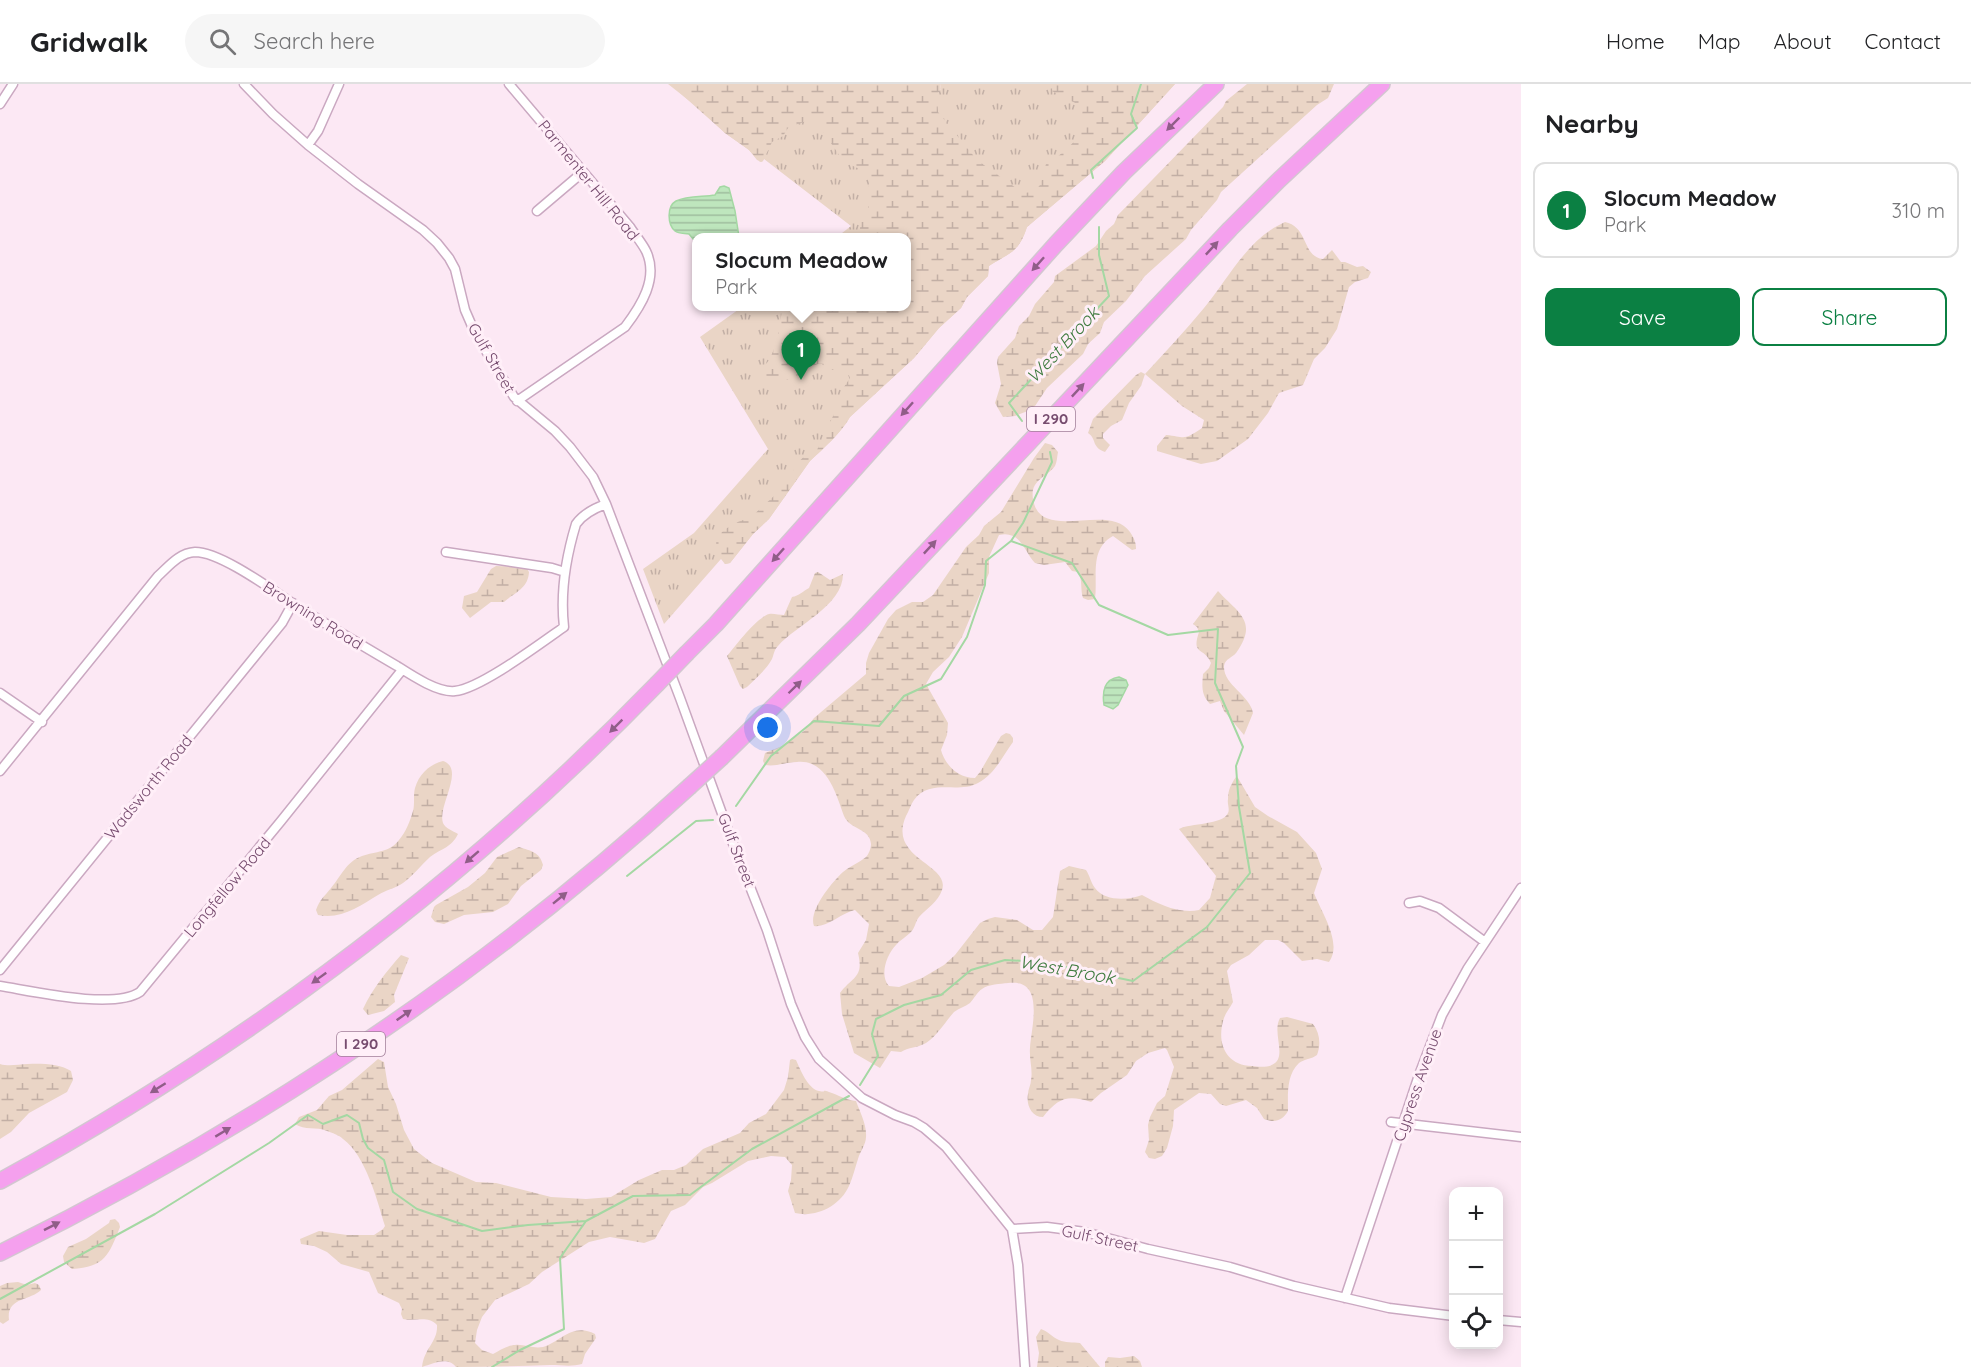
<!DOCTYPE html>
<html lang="en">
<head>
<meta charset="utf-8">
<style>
	:root { --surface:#fff; --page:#f6f6f6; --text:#202124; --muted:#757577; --line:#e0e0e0; --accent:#0b8043 }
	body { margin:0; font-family:Quicksand,sans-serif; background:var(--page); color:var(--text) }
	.controls { position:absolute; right:18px; bottom:18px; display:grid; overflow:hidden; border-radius:12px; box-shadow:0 3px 15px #0003 }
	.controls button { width:54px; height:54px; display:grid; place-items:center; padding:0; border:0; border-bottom:2px solid var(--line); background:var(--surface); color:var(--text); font:30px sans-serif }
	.you { position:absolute; left:768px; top:644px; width:21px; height:21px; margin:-15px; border:4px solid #fff; border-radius:50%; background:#1a73e8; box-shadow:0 0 0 9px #1a73e833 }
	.badge { display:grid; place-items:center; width:39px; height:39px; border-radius:50%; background:var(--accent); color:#fff; font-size:20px; font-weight:700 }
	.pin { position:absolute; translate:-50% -50px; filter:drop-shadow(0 2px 3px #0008) }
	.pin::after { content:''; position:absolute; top:32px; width:21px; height:18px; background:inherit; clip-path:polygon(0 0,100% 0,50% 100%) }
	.popup { position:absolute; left:692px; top:149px; width:219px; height:78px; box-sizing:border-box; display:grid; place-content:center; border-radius:12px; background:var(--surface); filter:drop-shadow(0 2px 4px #0005); font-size:20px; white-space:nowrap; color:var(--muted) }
	.popup b { font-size:22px; color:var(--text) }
	.popup::after { content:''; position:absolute; left:50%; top:100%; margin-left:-12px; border:12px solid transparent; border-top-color:var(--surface) }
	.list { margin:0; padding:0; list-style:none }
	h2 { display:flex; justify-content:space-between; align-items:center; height:78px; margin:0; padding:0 24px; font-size:26px }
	h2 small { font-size:20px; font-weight:400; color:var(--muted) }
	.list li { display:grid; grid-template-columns:39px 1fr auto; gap:18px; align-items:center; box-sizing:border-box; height:96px; margin:0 12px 12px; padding:0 12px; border:2px solid var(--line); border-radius:12px }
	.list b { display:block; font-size:22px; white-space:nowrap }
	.list p { margin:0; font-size:20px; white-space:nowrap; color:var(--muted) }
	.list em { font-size:20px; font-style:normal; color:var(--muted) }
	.actions { display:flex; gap:12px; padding:18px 24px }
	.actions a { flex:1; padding:14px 0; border:2px solid var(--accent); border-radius:12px; text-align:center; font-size:21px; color:var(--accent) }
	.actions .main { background:var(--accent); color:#fff }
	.icon { flex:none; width:33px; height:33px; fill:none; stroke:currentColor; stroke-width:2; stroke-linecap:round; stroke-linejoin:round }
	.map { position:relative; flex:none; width:1521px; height:1283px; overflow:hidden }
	header { display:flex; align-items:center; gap:36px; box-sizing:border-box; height:84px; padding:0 30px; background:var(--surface); border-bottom:2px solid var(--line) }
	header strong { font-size:28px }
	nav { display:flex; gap:33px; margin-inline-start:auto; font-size:21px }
	.search { width:420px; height:54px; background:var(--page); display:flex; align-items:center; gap:15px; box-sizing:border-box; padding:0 21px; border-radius:33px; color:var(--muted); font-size:22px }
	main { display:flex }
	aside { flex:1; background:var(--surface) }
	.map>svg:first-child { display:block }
	.grass { fill:url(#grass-tufts) }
	.wetland { fill:url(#wetland-marsh) }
	.water { fill:url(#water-rules); stroke:#a4d8a3; stroke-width:1.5 }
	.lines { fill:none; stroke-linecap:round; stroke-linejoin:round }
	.stream { stroke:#a4d8a3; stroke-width:2 }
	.street-casing { stroke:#caa8c1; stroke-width:11 }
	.highway-casing { stroke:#d3c6d1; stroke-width:18 }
	.street { stroke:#fff; stroke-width:8 }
	.highway { stroke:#f5a0ee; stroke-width:15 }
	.highway-bridge-casing { stroke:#d3c6d1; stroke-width:18; stroke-linecap:butt }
	.highway-bridge { stroke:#f5a0ee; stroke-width:15 }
	.oneway { fill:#905d88 }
	.labels { text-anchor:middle; stroke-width:6; stroke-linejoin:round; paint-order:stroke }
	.shield { fill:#ffeff8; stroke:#a07d98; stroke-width:1.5 }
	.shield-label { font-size:15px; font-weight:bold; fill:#774c6f }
	.street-label { font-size:16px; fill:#774c6f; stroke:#ffeff8 }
	.water-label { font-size:18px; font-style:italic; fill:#407c40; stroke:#ffeff8 }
</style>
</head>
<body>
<header>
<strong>Gridwalk</strong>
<div class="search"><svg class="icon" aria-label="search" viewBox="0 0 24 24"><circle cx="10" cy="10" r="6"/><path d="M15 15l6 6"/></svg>Search here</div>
<nav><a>Home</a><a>Map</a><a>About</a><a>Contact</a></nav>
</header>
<main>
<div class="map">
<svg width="1521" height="1283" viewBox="0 0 1521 1283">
	<defs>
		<pattern id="grass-tufts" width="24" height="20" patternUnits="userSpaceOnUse" patternTransform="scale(1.5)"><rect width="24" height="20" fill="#ead5c6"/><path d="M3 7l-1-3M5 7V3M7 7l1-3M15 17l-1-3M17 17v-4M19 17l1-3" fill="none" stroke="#c2afa5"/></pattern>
		<pattern id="wetland-marsh" width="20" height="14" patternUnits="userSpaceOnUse" patternTransform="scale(1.5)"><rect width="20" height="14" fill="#ead5c6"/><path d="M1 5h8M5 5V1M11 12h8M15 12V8" fill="none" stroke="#c2afa5"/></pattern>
		<pattern id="water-rules" width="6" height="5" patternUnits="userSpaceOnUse" patternTransform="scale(1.5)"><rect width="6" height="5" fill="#bee6bd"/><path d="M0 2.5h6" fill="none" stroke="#9fbd9e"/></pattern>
	</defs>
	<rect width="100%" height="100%" fill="#fce8f4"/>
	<path class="grass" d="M 668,0 L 856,0 L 937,23 L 937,10 L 941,5 L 940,0 L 1053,0 L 1053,7 L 1094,0 L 1175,0 L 1105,77 L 1027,143 C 1018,170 1010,168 989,182 L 988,192 L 967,213 L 961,224 L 939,244 L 914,274 L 850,333 C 841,349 824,364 810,377 L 769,435 L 753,450 L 730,479 L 725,480 L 721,475 L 664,540 L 643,485 L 694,449 L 768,365 L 700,253 L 742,223 L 906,222 L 906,154 L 837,153 L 851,142 L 764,75 L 762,78 L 757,76 L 749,66 L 725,49 L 701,26 Z"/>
	<path class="wetland" d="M 670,0 L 940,0 L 941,5 L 937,11 L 938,28 L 977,76 L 1023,109 L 1034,108 L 1040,101 L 1046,80 C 1059,74 1068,62 1080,53 L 1083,23 L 1052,7 L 1053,0 L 1175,0 L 1105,77 L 1027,143 C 1018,170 1010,168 989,182 L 988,192 L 967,213 L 961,224 L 939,244 L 914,274 L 850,333 C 841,349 824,364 810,377 L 769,435 L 753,450 L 730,479 L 725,480 C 712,459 712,452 734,440 C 740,437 742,436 749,435 C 760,425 772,414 783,403 C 799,386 789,378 817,366 L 834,330 L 844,303 L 850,294 L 848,289 C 839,285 829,288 822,280 L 818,280 L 801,286 L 797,292 L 776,300 L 767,300 L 760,297 C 757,285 764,284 769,276 C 777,263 781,237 782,223 L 906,222 L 906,154 L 855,153 L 860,145 L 861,131 L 868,124 L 869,97 L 862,86 L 844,78 L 817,39 L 809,36 L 788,44 L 783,52 L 772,58 L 763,77 L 760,78 L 749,66 L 725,49 Z
		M 1247,0 L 1334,0 L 1328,14 L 1317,21 L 1221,108 L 1217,116 L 1191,146 L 1186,155 L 1145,192 L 1126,217 L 1104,238 L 1100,249 L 1088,260 L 1083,270 L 1047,304 L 1033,325 L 1015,332 L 1003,333 L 995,319 L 1001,300 L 997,279 L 998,273 L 1015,254 L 1019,242 L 1029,232 L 1035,220 L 1054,198 L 1055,192 L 1096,162 L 1106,147 L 1114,140 L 1118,131 L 1223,23 L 1226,17 Z
		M 1285,138 C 1309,143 1302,173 1323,175 L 1332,166 L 1341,178 L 1345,178 L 1357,183 L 1363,182 L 1371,188 L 1368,194 L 1355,198 L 1349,203 L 1337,245 L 1325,264 L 1314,275 L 1303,301 L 1279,309 L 1268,329 L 1248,355 L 1217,377 L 1201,380 L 1157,367 L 1157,362 L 1166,351 C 1186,353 1183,357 1202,344 L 1204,336 L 1182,322 L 1145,290 L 1141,302 L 1129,319 L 1122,336 L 1111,342 L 1103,350 L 1103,354 L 1110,361 L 1105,368 C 1091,363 1097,355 1088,349 L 1093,335 L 1136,291 L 1141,288 L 1145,290 C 1165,268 1185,247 1204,224 C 1229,194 1247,155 1285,138 Z
		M 1045,359 L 1052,361 L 1058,368 C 1057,373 1057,378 1055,382 C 1046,394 1030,396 1033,415 C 1040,460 1109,417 1130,448 C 1134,454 1136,458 1136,465 L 1132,466 L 1113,452 C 1089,465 1098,493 1095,515 L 1088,516 L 1083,514 C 1080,505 1083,496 1078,488 L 1072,487 L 1065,478 L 1044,481 L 1035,479 C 1024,468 1021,446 999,451 L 989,473 L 989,489 L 962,553 L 949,573 L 933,588 L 926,600 L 948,639 L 947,651 L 941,666 C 945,681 958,694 975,694 L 980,688 L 1001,652 L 1006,649 L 1010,650 L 1013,654 L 1013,658 C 1002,673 995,690 978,699 C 959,710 930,694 914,716 C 911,720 909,727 906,732 C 887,775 951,780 942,806 C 938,818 927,824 919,833 C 915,838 915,845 910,849 C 906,853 900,856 896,861 C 887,870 879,891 889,902 L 899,903 L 922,894 L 944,881 L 955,871 L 980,839 L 988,835 L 995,833 L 1017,836 L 1033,846 L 1042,846 L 1053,833 L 1060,787 L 1069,782 L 1086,786 C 1090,792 1091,799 1095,804 C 1105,818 1129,816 1142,811 C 1158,820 1179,830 1199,826 L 1210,814 L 1216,792 L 1179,745 C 1190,739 1223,741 1228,729 C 1230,725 1227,720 1228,715 C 1228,706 1231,700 1236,693 L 1238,694 L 1255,723 L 1268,732 L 1297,748 L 1316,769 L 1322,785 L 1314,809 C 1321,828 1343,859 1329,878 L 1317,875 L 1302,877 L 1284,859 L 1278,856 L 1265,856 L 1249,871 L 1231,881 L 1227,887 L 1233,918 C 1230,924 1226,928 1224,934 C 1216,958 1225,981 1252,982 C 1259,983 1269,984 1275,979 C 1286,970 1272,948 1280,934 L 1287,933 L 1313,940 C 1320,949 1321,961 1317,971 C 1312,975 1304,975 1299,979 C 1286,991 1288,1012 1288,1027 C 1282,1037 1275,1039 1264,1035 L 1257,1024 L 1246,1016 L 1226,1022 L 1220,1020 L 1211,1010 L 1199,1009 L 1174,1026 L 1173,1042 L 1167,1064 L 1162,1072 L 1155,1075 L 1149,1074 L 1145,1068 L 1149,1056 L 1148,1041 L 1150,1033 L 1157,1019 L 1165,1012 L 1174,983 L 1167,966 L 1165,964 L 1148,969 L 1136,977 L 1127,991 L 1101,1009 L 1091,1018 C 1068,1011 1059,1013 1043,1033 C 1031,1033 1026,1020 1028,1010 C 1028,1005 1031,1001 1031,996 C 1033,986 1029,975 1030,964 C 1031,944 1046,894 1008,899 C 1000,900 989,900 982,905 C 977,908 974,915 970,919 C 965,923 959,924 954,928 C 945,938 938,951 926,959 C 918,964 908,963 901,968 L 891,967 L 880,984 L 854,969 L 842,930 L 840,909 C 853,892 864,894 858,869 L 866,856 L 869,840 L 855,826 C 841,829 827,844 814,842 C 808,827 832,798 843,788 C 850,782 859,779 866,773 C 869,770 871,764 871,760 C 870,744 850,746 844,732 C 836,710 827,675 797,678 C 786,678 776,683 765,681 L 763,677 L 765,669 L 782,662 L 804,647 L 814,634 L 866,590 L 866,579 L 869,569 L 888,535 L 896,526 L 912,518 L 923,518 L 933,511 L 966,463 L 979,451 L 984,442 L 1001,428 L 1034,374 Z
		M 496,482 L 526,483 L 529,488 C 528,505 515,508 504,518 L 491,518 L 470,534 L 462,524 L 464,512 L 477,508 L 491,485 Z
		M 818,488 L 830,496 L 843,490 C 843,522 796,541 778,562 C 774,566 774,570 772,575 C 767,585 755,595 747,603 L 743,605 L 740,602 L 727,572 C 736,561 756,534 769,530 C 773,529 779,531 784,531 L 792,513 C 799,512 803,507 809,504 L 815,489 Z
		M 1218,507 C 1238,529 1259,537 1236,569 C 1233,573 1225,575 1224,582 C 1223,601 1250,611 1253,629 L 1244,651 L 1224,627 L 1220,617 L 1210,620 C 1201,611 1202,602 1203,590 L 1209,584 L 1211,579 C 1204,562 1191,572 1199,548 L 1197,543 L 1193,540 Z
		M 443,677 C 466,685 437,722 443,739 C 445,744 453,747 458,750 C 451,764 442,764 430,773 C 421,781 413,792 403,799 C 396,804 386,806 378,811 C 360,822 341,836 318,831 L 316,826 C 320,815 324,813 331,804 C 342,791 346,778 362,772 C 376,767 389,769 399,756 C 406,748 410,737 413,727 C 415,719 413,711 415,704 C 419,690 430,680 443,677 Z
		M 519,763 C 531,767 540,768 543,781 L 541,786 L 521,802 L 508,820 L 493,828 L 464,831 L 444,840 L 435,838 L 431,833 L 434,823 L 436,821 L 468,803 L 485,789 L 497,773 Z
		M 401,871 L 409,874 L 394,911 L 395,918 L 384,927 L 368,931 L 363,925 C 373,904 386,888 401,871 Z
		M 378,975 L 384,978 L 388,1003 L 396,1020 L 404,1046 L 414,1065 L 432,1079 L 476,1098 L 496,1099 L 551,1113 L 586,1115 L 611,1113 L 639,1096 L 662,1086 L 674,1086 L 686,1081 L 703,1065 L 740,1049 L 749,1039 L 766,1030 L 784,1006 L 788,993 L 790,976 L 792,975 L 796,976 C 800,985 808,1005 819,1007 C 828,1009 820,1005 829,1008 C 839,1011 845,1016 856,1017 C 860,1028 867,1041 866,1053 C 866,1060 860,1068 858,1075 C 855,1084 853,1093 849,1102 C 840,1122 816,1134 795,1129 L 788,1107 L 791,1096 L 792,1081 L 785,1073 L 771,1072 L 748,1077 L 712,1099 L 703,1103 L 685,1121 L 671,1127 L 655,1155 L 644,1159 L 610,1153 L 589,1158 L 542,1188 L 529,1200 L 495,1216 L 482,1233 L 477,1246 L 475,1259 L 482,1266 L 493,1270 C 499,1267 508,1261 515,1261 C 524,1260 533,1265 543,1263 C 560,1258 573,1238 595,1250 L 596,1254 L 585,1270 L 582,1280 C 571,1283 562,1281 550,1281 C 519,1282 488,1283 456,1283 C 447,1272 434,1280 422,1283 C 424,1264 438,1258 437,1241 C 427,1231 416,1238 403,1235 L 401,1230 L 402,1225 L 399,1219 L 378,1209 L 369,1188 L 341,1180 L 327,1168 L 314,1162 L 301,1160 L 300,1155 L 319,1147 L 347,1151 L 374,1151 L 383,1145 L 385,1142 C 377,1116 366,1072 343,1055 C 339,1051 332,1049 327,1047 C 316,1042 305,1047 295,1040 L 299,1033 L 317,1026 L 329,1012 L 342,1006 Z
		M 0,980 C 10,983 18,980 28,980 C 40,979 61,980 71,987 L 73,996 L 67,1008 L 29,1029 L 11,1048 L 0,1055 Z
		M 115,1135 L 119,1139 L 120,1143 C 109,1171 105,1183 72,1185 L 64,1178 L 63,1172 L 68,1163 L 86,1155 L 109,1139 L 110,1136 Z
		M 18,1198 L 27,1201 L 35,1199 L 39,1201 L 41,1206 C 30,1217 6,1213 9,1236 L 3,1240 L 0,1238 L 0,1202 L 7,1199 Z
		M 1041,1245 C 1049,1248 1052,1253 1059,1256 C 1065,1259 1073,1258 1080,1259 L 1100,1283 L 1037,1283 L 1039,1269 L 1036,1253 Z
		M 1134,1272 L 1140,1277 L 1142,1283 L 1105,1283 L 1105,1278 L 1108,1273 L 1120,1274 Z"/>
	<path class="water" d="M 724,102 L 729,104 L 735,127 L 739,153 L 696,154 L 696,182 L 693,165 L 694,156 L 689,150 C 685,149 679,150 675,147 C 667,140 667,122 676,117 C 687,112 703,113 715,111 L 720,103 Z
		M 1119,593 L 1126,596 L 1128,601 L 1118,621 L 1113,625 L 1104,621 C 1102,608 1104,595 1119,593 Z"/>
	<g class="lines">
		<path class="stream" d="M 1093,94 L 1091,86 L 1137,44 L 1131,30 L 1141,0
			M 1022,337 L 1009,319 L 1109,212 L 1099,171 L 1099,143
			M 736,722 L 771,672 L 814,637 L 879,642 L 904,612 L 941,595 L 967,553 L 985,501 L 986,477 L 1011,457
			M 627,792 L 696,737 L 713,736
			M 860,1001 L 878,972 L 872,950 L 876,935 L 904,921 L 941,911 L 971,886 L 1005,876 L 1041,878 L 1133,897 L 1207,843 L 1250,789 L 1239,723 L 1236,682 L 1243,663 L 1215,599 L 1218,545 L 1168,551 L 1099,521 L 1072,479 L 1011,457 L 1023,439 L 1052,378 L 1050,368
			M 0,1215 L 155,1130 L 269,1059 L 308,1031 L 323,1040 L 347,1031 L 359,1039 L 363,1055 L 368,1064 L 384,1076 L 393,1108 L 417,1125 L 482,1147 L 528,1141 L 586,1137
			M 492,1283 L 520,1266 L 564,1245 L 560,1174 L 586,1137 L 633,1112 L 690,1111 L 752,1065 L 849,1012"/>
		<g class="street-casing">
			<path id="street" d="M 244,0 L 273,30 L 308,61 L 358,100 L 423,146 L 437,159 L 449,174 L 455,185 L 465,226 L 475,249 L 514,313 L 555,347 L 570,363 L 593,393 L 606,420 L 680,614 L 732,757 L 767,846 L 791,920 L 805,953 L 819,975 L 862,1014 L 895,1031 L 914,1038 L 924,1044 L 946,1063 L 1012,1145 L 1047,1143 L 1085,1148 L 1148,1165 L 1230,1183 L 1294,1202 L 1389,1224 L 1454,1232
				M 509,0 L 630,143 C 635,151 642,159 646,167 C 659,194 641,222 625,243 L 517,317
				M 0,20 L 13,0
				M 308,61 L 318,47 L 339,0
				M 537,127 L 583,88
				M 446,468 L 552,484 L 565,488
				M 0,609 L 42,638
				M 0,687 L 158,492 C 169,482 179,469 195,468 C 221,468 272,506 295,521 C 329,542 363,562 397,582 C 411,591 438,609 455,607 C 480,605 541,559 564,543 C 560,508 566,473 576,440 C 583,430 595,424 606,420
				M 1409,819 L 1420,817 L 1439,824 L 1485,858
				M 0,886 L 282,539 L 293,519
				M 0,902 C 32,907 113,926 140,908 L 281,737 L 402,586
				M 1391,1038 L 1521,1053
				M 1012,1145 L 1018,1181 L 1025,1283
				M 1345,1214 L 1419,991 L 1442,931 L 1468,884 L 1521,804
				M 1498,1236 L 1521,1238"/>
		</g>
		<g class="highway-casing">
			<path id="highway" d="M 687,569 L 716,540 L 1056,160 L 1124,88 L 1216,0
				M 722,673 L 858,540 L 1230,145 L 1279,96 L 1382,0
				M 0,1097 C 242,965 465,798 657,600
				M 0,1169 C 250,1046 484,891 689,703"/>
		</g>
		<use href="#street" class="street"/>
		<use href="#highway" class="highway"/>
		<g class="highway-bridge-casing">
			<path id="highway-bridge" d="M 657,600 L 687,569
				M 689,703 L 722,673"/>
		</g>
		<use href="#highway-bridge" class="highway-bridge"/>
	</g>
	<defs><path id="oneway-solid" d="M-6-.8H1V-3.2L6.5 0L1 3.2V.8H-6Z" transform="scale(1.5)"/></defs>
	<g class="oneway">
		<use href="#oneway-solid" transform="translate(1173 40) rotate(135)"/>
		<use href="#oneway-solid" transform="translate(1212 164) rotate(-47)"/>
		<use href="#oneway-solid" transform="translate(1038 180) rotate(132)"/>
		<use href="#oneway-solid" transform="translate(1078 306) rotate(-47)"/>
		<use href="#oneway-solid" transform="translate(907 325) rotate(132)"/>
		<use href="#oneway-solid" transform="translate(930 463) rotate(-47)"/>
		<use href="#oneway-solid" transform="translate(778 471) rotate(132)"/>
		<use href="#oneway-solid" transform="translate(795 603) rotate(-44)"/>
		<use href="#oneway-solid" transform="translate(616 642) rotate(135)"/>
		<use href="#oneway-solid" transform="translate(472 773) rotate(139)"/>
		<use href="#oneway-solid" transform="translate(560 814) rotate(-39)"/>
		<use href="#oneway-solid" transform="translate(319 894) rotate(144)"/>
		<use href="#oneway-solid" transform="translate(404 931) rotate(-35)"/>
		<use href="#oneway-solid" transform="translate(158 1004) rotate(148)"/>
		<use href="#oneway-solid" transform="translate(223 1048) rotate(-31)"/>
		<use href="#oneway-solid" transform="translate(52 1142) rotate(-27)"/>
	</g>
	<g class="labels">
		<g class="shield">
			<rect x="1027" y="323" width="48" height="24" rx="4.5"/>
			<rect x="337" y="948" width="48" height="24" rx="4.5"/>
		</g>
		<g class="shield-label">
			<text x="1051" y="340">I 290</text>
			<text x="361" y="965">I 290</text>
		</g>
		<g class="street-label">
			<text transform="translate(589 96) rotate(51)" y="6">Parmenter Hill Road</text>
			<text transform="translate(492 274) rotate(60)" y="6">Gulf Street</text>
			<text transform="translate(313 531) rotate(32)" y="6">Browning Road</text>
			<text transform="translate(148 703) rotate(-51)" y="6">Wadsworth Road</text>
			<text transform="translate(737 766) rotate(69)" y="6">Gulf Street</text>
			<text transform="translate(227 803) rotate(-50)" y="6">Longfellow Road</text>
			<text transform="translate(1417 1001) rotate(-71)" y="6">Cypress Avenue</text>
			<text transform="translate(1100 1154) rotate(12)" y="6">Gulf Street</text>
		</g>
		<g class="water-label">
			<text transform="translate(1063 261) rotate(-47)" y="6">West Brook</text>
			<text transform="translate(1067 886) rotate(10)" y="6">West Brook</text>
		</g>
	</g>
</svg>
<div class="controls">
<button>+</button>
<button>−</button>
<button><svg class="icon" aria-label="locate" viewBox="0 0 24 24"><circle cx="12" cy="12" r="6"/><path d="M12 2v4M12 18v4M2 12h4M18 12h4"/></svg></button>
</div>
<div class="you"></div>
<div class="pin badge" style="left:801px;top:296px">1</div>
<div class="popup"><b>Slocum Meadow</b>Park</div>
</div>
<aside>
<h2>Nearby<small></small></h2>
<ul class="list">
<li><span class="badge">1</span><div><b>Slocum Meadow</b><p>Park</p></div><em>310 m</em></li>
</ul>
<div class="actions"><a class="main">Save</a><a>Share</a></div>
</aside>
</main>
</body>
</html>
